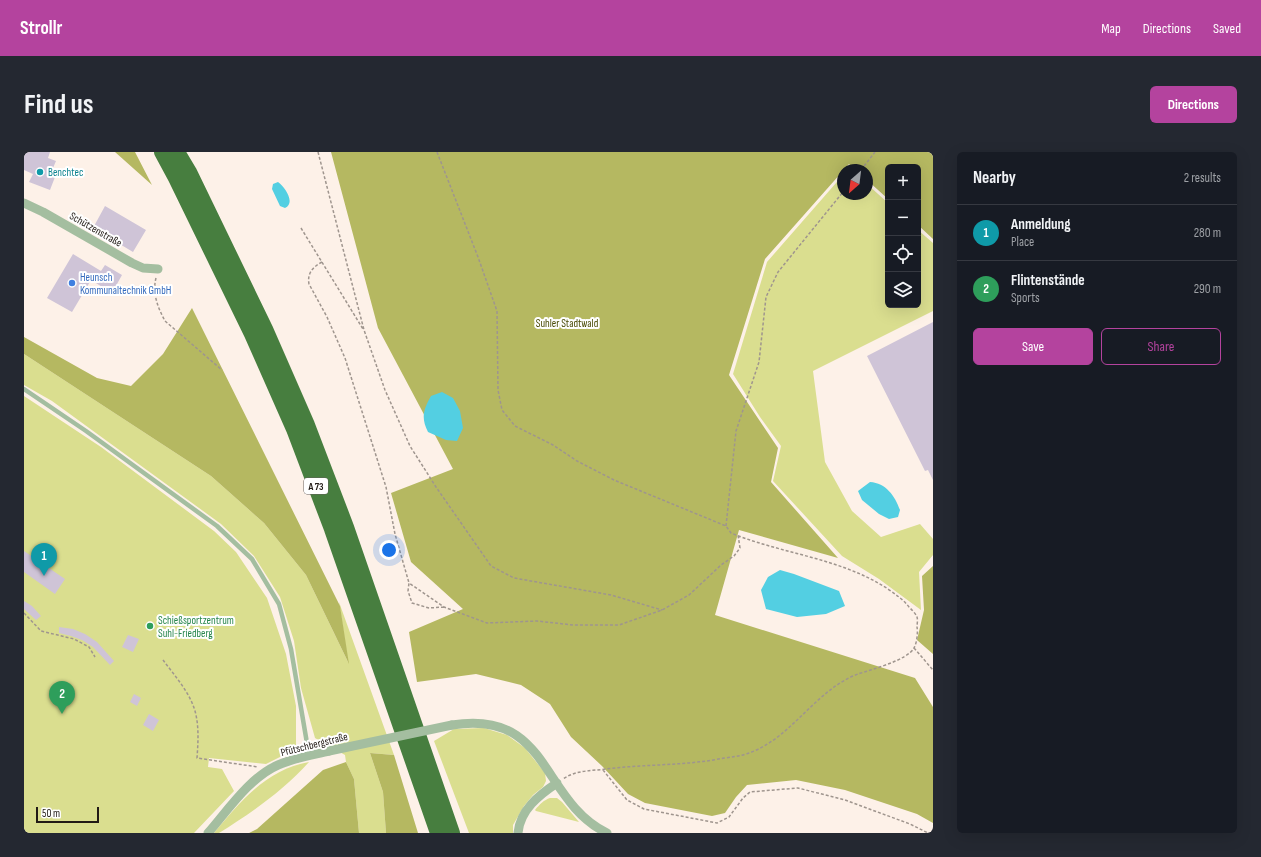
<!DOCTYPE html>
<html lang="en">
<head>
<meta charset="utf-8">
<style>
	:root { --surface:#171b24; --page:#242831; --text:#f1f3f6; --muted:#9ea1a6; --line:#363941; --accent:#b4439e }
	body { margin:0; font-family:"Sofia Sans Condensed",sans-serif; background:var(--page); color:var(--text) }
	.controls { position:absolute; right:12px; top:12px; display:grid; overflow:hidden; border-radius:6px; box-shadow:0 4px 16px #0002 }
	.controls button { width:36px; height:36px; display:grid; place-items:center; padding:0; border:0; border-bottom:1px solid var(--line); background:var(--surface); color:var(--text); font:20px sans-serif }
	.compass { position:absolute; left:813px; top:12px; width:36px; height:36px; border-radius:50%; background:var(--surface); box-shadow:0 4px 16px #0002; rotate:208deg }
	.scale { position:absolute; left:12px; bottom:10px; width:63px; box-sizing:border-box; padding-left:4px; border:2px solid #221b16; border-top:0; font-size:11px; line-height:14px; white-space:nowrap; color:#221b16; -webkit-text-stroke:3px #fff; paint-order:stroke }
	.you { position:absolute; left:365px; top:398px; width:14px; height:14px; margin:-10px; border:3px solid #fff; border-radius:50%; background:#1a73e8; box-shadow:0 0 0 6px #1a73e833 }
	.badge { display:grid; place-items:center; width:26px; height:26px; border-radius:50%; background:var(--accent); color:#fff; font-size:13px; font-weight:700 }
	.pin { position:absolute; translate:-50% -33px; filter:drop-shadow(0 1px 2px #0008) }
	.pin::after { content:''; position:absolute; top:21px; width:14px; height:12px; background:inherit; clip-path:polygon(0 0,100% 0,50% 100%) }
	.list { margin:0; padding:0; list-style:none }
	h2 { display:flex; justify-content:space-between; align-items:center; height:52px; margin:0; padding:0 16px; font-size:17px }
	h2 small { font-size:13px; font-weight:400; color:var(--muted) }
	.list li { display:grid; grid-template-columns:26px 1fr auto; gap:12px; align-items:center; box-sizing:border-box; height:56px; padding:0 16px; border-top:1px solid var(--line) }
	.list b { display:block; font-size:15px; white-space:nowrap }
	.list p { margin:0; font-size:13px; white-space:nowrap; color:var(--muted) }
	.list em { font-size:13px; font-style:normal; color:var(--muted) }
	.actions { display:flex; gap:8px; padding:12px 16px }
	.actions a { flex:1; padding:9px 0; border:1px solid var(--accent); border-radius:6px; text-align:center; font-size:14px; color:var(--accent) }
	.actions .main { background:var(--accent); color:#fff }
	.icon { flex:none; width:22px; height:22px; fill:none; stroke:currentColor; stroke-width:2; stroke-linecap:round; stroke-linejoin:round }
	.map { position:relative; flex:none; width:909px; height:681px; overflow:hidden; border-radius:6px }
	header { display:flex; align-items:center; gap:24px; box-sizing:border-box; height:56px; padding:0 20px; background:var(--accent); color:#fff }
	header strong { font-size:19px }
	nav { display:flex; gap:22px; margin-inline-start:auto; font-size:14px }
	.intro { display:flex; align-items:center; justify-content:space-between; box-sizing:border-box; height:96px; padding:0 24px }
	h1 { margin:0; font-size:28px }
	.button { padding:10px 18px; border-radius:6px; background:var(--accent); color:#fff; font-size:14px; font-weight:700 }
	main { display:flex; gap:24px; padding:0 24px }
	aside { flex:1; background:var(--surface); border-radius:6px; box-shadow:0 4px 16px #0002 }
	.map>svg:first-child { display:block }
	.green { fill:#dade8f }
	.forest { fill:#b5b861 }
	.water { fill:#53cfe2 }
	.building { fill:#cfc4d7 }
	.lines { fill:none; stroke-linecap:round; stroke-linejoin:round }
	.path { stroke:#9f958e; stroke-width:1.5; stroke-dasharray:3 2; stroke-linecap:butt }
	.service { stroke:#a4bea0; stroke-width:4.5 }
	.minor { stroke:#a4bea0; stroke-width:9 }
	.motorway { stroke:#477e3f; stroke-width:16 }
	.minor-bridge { stroke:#a4bea0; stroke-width:9 }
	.culture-dot { fill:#0f9aa8; stroke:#fff; stroke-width:1.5 }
	.shop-dot { fill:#3f7fe0; stroke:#fff; stroke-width:1.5 }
	.leisure-dot { fill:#2e9e5b; stroke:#fff; stroke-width:1.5 }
	.labels { text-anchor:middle; stroke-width:4; stroke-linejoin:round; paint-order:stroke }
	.shield { fill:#fff; stroke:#645f5c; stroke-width:1 }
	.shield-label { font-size:10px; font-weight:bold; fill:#221b16 }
	.culture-label { font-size:11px; fill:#0d838f; stroke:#fff; text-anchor:start }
	.street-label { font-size:11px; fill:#221b16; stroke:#fff }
	.shop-label { font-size:11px; fill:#366cbe; stroke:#fff; text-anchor:start }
	.park-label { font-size:11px; fill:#494a04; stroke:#fff }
	.leisure-label { font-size:11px; fill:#27864d; stroke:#fff; text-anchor:start }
</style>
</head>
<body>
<header>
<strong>Strollr</strong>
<nav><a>Map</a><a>Directions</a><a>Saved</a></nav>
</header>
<div class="intro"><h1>Find us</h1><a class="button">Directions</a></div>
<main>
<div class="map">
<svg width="909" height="681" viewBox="0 0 909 681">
	<rect width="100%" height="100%" fill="#fdf1e8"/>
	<path class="green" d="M 819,23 L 819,42 L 843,42 L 843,32 L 864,51 L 864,153 L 894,153 L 894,78 L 909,91 L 909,159 L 789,219 L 801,310 L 828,359 L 857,385 L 896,372 L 909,387 L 909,403 L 895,420 L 897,458 L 855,427 L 818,404 L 749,329 L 757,294 L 736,265 L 709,222 L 743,110 Z
		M 0,202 L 187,324 L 240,371 L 282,423 L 324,510 L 315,450 L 370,603 L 346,601 L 359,640 L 362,681 L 335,681 L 330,627 L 322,610 L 321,603 L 291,586 L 277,536 L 270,489 L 256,445 L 230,404 L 197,372 L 28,249 L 0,233 Z
		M 0,244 L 77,295 L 190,379 L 212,400 L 243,446 L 262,502 L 272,554 L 272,597 L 242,612 L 185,606 L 184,615 L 198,617 L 210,639 L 170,681 L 0,681 Z
		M 460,576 L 483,583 L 501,596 L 521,621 L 522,629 L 519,635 L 509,643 L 500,654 L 489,673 L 489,681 L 445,681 L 410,589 L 430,577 Z
		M 285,610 C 259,639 227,661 195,681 L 190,681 C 216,650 243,617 285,610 Z
		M 526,646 L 533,646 L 538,650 L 555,670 L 512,659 L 511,658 C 516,652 520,648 526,646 Z"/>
	<path class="forest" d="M 91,0 L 111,0 L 128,33 Z
		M 307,0 L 909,0 L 909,87 L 894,73 L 894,15 L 864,15 L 864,47 L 843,28 L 843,18 L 832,18 L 825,12 L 741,107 L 705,223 L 754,296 L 747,330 L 814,406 L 715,378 L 691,463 L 891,526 L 909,555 L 909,671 L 893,662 L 821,638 L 772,628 L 723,633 L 712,645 L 701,661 L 688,664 L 621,651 L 604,642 L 578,614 L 547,585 L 526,552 L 497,533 L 452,522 L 393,530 L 385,480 L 439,457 L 387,410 L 367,341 L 429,317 L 354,176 Z
		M 168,156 L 316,454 L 325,512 L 282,423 L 240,371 L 187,324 L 0,202 L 0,185 L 73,226 L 107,234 L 139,202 Z
		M 909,414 L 909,502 L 893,488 L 900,458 L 898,424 Z
		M 346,601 L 370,603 L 394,681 L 362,681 L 359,640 Z
		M 322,610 L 330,627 L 335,681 L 225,681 L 233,677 L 299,618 Z"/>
	<path class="water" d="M 254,30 C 261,35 272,51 261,56 L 256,54 L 248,37 L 249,32 Z
		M 418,240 L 429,246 L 436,259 L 439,276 L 433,289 L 422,288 L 404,280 C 397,266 399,258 407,244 Z
		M 846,330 C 862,331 871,344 876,358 L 874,365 L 865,367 L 855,362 L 838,348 L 834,339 Z
		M 756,418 L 770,422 L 815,439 L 821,454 L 802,462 L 773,465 L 742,457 L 737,438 L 744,425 Z"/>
	<path class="building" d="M 0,0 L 26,0 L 24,6 L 32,9 L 26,23 L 31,25 L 26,38 L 5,30 L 9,22 L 0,18 Z
		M 81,54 L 122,78 L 109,100 L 69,76 Z
		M 49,102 L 77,119 L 81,113 L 98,123 L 88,141 L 67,128 L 48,160 L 23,146 Z
		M 909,170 L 909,328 L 904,318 L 901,319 L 843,204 Z
		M 0,399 L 41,427 L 31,442 L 0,420 Z
		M 0,449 L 8,454 L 17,464 L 12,468 L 0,457 Z
		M 35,475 L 49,477 L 61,482 L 73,490 L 90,509 L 86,513 L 69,495 L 58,488 L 47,484 L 35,481 Z
		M 104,483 L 115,487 L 109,500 L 98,495 Z
		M 110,542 L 117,546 L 113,554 L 106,550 Z
		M 125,562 L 135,568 L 129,579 L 119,573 Z"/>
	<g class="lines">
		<path class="path" d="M 294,0 L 340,178 L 361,238 L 386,294 L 412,335 L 467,414 L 490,426 L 587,443 L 638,458
			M 413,0 L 454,105 L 473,159 L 474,238 L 478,258 L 491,274 L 529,293 L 553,309 L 590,328 L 702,374 L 707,381 C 758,402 817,406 864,437 C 872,443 879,447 885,455 C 888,458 892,462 893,465 C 894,468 893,472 893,475 C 894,480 893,491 890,496 C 884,508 846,518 834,522 C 791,538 768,586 725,601 C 717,604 709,605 700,606 C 661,614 621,612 582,617 C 567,619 552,618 539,627
			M 837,18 L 851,0
			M 277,76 L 339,177
			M 298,110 C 289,115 283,121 285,132 L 303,165 L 321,206 L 362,335 L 371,382 L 385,431
			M 132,126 C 128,141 134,156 141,169 L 198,218
			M 702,374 L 712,279 L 735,210 L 742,145 L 754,120 L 819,40
			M 420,455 L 405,456 L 388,451 L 384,439 L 385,431 L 420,455 L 463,471 L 513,469 L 549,473 L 595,473 L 638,458 L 665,443 L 697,413 L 710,404 L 716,396 L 714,383
			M 0,461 L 17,479 L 50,487 L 65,495 L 71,505
			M 890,496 L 909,518
			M 139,508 C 151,524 168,543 172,563 C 175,577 174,592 173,606 L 234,615
			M 579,618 L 603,648 L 620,657 L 693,671 L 705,665 L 719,646 L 726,640 L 774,636 L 821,648 L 886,672 L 904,681"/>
		<path class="service" d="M 0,237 L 62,279 L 193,374 L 228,407 L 255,452 L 267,497 L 285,603"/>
		<path class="minor" d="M 0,51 L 19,60 L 108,111 L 119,116 L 134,117
			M 428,573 C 526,557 516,648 583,681
			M 184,681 C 204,658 226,625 254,613 C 270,606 288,603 305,599
			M 494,681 C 496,658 515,643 533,631"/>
		<path class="motorway" d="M 138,0 L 152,26 L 228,182 L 270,277 L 308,377 L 414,681
			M 153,0 L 165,20 L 241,177 L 283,273 L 322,375 L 428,681"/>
		<path class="minor-bridge" d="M 305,599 L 428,573"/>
	</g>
	<circle class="culture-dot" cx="16" cy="20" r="4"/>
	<circle class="shop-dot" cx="48" cy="131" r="4"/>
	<circle class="leisure-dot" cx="126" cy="474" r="4"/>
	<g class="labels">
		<rect class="shield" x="280" y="326" width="24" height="16" rx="3"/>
		<g class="shield-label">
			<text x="292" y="338">A 73</text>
		</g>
		<g class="culture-label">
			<text x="24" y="24">Benchtec</text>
		</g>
		<g class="street-label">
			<text transform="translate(72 77) rotate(30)" y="4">Schützenstraße</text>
			<text transform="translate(290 592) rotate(-14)" y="4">Pfütschbergstraße</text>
		</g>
		<g class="shop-label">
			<text x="56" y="129">Heunsch<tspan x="56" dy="13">Kommunaltechnik GmbH</tspan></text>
		</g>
		<g class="park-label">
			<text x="543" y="175">Suhler Stadtwald</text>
		</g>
		<g class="leisure-label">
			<text x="134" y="472">Schießsportzentrum<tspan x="134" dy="13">Suhl-Friedberg</tspan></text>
		</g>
	</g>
</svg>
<div class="controls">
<button>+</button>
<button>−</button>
<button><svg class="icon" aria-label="locate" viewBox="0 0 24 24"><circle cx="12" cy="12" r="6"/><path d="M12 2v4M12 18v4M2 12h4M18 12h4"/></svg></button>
<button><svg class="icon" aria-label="layers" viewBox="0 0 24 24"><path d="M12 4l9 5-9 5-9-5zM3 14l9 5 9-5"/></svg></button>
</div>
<svg class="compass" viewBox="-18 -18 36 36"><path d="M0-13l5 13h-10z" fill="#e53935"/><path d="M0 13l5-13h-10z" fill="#9ea1a6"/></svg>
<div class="scale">50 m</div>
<div class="you"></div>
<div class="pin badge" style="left:20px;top:424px;background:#0f9aa8">1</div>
<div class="pin badge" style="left:38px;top:562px;background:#2e9e5b">2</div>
</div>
<aside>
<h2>Nearby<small>2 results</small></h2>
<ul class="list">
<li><span class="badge" style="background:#0f9aa8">1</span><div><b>Anmeldung</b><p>Place</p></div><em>280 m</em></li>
<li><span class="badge" style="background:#2e9e5b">2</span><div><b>Flintenstände</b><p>Sports</p></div><em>290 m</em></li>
</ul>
<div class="actions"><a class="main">Save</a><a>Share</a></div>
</aside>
</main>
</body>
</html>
